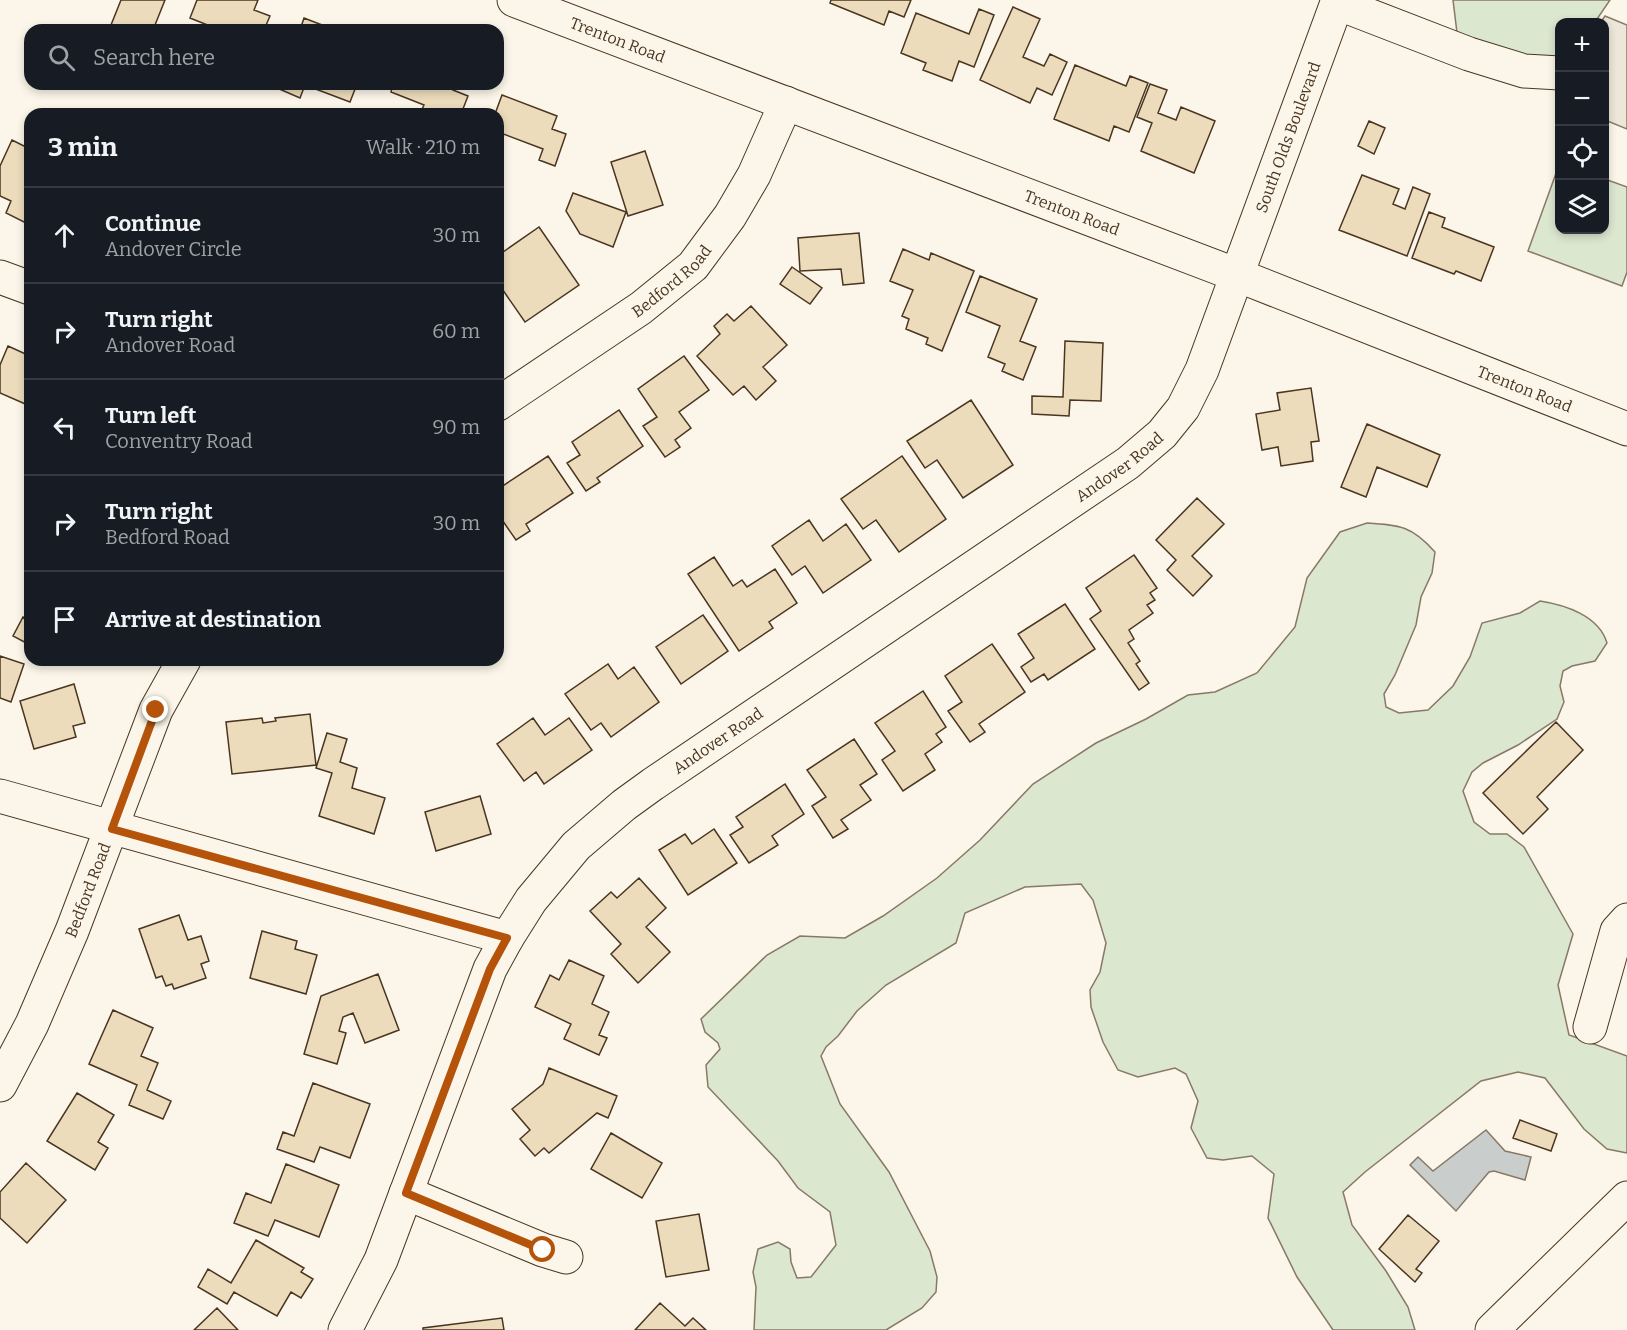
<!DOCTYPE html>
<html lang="en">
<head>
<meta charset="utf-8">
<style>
	:root { --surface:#171b24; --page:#242831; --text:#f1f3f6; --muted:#9ea1a6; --line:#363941 }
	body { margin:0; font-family:Bitter,serif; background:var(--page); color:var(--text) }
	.controls { position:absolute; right:18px; top:18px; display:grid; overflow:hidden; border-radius:12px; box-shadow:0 3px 9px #0003 }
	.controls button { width:54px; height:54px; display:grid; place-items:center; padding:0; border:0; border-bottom:2px solid var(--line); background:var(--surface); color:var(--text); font:30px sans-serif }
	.stop { position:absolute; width:18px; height:18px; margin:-14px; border:4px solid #b45309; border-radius:50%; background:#fff }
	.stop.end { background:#b45309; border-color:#fff; box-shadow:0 2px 6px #0008 }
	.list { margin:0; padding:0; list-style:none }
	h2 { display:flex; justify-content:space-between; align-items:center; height:78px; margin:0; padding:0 24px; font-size:26px }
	h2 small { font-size:20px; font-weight:400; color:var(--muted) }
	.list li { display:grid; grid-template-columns:39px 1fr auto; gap:18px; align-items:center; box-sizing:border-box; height:96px; padding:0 24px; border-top:2px solid var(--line) }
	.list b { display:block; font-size:22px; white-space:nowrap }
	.list p { margin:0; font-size:20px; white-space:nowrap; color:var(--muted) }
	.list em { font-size:20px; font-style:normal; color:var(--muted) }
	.icon { flex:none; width:33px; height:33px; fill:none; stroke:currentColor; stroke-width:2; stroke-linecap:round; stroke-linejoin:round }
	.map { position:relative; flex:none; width:1627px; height:1330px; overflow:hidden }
	.search { position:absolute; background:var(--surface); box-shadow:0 3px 9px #0003; left:24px; top:24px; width:480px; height:66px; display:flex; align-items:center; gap:15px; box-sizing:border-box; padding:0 21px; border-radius:18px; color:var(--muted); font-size:22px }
	.panel { position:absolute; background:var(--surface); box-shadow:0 3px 9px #0003; left:24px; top:108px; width:480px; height:558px; border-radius:18px }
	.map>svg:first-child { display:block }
	.green { fill:#dce7d0; stroke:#887966; stroke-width:1.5 }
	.parking { fill:#ede7d9; stroke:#887966; stroke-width:1.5 }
	.water { fill:#c9cecd; stroke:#887966; stroke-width:1.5 }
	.building { fill:#ecdcbc; stroke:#4a3520; stroke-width:1.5 }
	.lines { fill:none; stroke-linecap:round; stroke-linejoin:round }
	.minor-casing { stroke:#4a3520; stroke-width:35 }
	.major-casing { stroke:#4a3520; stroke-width:35 }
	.minor { stroke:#fbf6e9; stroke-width:33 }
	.major { stroke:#fbf6e9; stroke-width:33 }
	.route { stroke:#b45309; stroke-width:8 }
	.labels { text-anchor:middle; stroke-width:4.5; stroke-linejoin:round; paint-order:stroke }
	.street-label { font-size:16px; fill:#4a3520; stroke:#fbf6e9 }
</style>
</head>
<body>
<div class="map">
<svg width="1627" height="1330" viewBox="0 0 1627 1330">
	<rect width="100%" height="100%" fill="#fbf6e9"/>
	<path class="green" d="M 1453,0 L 1610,0 L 1595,22 L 1560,22 L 1559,69 L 1458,41 Z
		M 1559,165 L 1560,230 L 1604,230 L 1605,179 L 1627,187 L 1627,272 L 1622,286 L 1528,251 Z
		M 1367,523 C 1400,525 1412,526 1435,552 L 1432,573 L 1421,597 L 1416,625 L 1395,675 L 1384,694 L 1386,707 L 1399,713 L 1428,710 L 1453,686 L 1470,657 L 1482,623 L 1520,613 L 1540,601 C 1566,605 1599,616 1607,643 L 1595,661 L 1572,666 L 1563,671 L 1560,686 L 1564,702 L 1557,719 L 1518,745 L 1483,763 L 1472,772 L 1463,791 L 1474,822 L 1490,834 L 1507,834 L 1524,847 L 1573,934 L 1558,985 L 1569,1035 L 1627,1056 L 1627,1153 L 1607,1149 L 1584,1129 L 1545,1078 L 1518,1072 L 1481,1081 L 1365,1172 L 1343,1192 L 1352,1225 L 1386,1271 L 1408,1307 L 1415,1330 L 1333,1330 L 1297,1277 L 1268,1218 L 1274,1174 L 1252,1156 L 1223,1160 L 1207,1158 L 1191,1128 L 1198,1101 L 1186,1074 L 1175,1068 L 1138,1077 L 1118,1070 L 1103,1042 L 1091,1007 L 1090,990 L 1100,972 L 1106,943 L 1093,900 L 1081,884 L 1025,887 L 965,913 L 956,943 L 886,985 L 857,1011 L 838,1036 L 826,1047 L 821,1056 L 840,1104 L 889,1172 L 930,1251 L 937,1277 L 936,1292 L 922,1308 L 886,1330 L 754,1330 L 756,1287 L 753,1272 L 758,1249 L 778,1242 L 790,1249 L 791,1262 L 797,1278 L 811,1277 L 836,1245 L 830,1212 L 798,1188 L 778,1161 L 708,1087 L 706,1065 L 720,1049 L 718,1043 L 705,1032 L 701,1019 L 767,955 L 800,936 L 845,938 L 883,916 L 937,878 L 980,840 L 1033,784 L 1096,743 L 1146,719 L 1188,695 L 1215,692 L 1257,673 L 1295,627 L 1307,578 L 1340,532 Z"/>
	<path class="parking" d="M 1605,16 L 1627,25 L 1627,129 L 1605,120 L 1604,22 L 1601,22 Z"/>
	<path class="water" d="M 1486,1130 L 1505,1151 L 1531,1157 L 1525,1180 L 1494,1171 L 1489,1172 L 1456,1211 L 1410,1165 L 1418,1157 L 1433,1171 Z"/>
	<path class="building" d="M 121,0 L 165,0 L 153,30 L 109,30 Z
		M 197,0 L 258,0 L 254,10 L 270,16 L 264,30 L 220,30 L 190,18 Z
		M 831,0 L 911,0 L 904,17 L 889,11 L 884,25 L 830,3 Z
		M 1013,7 L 1040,19 L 1023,57 L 1044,66 L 1050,54 L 1067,62 L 1052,95 L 1037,88 L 1030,103 L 980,80 Z
		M 979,9 L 994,15 L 974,67 L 959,61 L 952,81 L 923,70 L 926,63 L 901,53 L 916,13 L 969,34 Z
		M 304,18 L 335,30 L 300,30 Z
		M 1075,65 L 1126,86 L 1130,76 L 1148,83 L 1129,132 L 1114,126 L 1109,141 L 1054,119 Z
		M 278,84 L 357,84 L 350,102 L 305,85 L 300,98 L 277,88 Z
		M 393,84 L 456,84 L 453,90 L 468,96 L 461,114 L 420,114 L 424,105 L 391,92 Z
		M 1150,84 L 1167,90 L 1158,113 L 1176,120 L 1181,107 L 1215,121 L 1194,173 L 1141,151 L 1152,123 L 1137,117 Z
		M 502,95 L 557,116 L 552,129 L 566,134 L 555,166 L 539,160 L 543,149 L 498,132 L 498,114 L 495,114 Z
		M 1369,121 L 1385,128 L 1374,154 L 1358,146 Z
		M 12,140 L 30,149 L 30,225 L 6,213 L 11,201 L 0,196 L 0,166 Z
		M 645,151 L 663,205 L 628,216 L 611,162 Z
		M 1362,175 L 1399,189 L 1393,204 L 1405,209 L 1413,187 L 1430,194 L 1407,256 L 1339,230 Z
		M 573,193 L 626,212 L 613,247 L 580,234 L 566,211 Z
		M 1429,212 L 1445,218 L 1442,227 L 1494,247 L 1481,281 L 1456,271 L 1454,274 L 1412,258 Z
		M 539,227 L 579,285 L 525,322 L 498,283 L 498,245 L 503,252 Z
		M 859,233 L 864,283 L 843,285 L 841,269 L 800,271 L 798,238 Z
		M 903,249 L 929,260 L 931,253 L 974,271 L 942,351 L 926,344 L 928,338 L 906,329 L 909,319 L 902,316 L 913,290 L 890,281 Z
		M 792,267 L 822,288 L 810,304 L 780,284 Z
		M 980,276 L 1037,299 L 1020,341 L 1036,347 L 1023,380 L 1002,371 L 1005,364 L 988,357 L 1000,326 L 966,312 Z
		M 751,306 L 787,345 L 763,367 L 776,381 L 756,400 L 744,386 L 733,395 L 697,356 L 720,334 L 714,326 L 727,314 L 734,321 Z
		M 1065,341 L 1103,343 L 1101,401 L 1070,400 L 1069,416 L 1032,414 L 1032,396 L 1063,397 Z
		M 8,346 L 30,356 L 30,406 L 0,393 L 0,365 Z
		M 684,356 L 709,390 L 679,412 L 691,428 L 675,440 L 680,447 L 665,457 L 643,426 L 657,417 L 638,389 Z
		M 1311,388 L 1319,441 L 1311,442 L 1313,461 L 1281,466 L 1278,447 L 1262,450 L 1256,414 L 1280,410 L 1277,393 Z
		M 971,400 L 1013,465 L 963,498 L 937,460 L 925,468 L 907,441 Z
		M 619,410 L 643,446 L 597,478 L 600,482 L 586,491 L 567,463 L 580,455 L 572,442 Z
		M 1367,424 L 1440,455 L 1427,487 L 1377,467 L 1366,497 L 1341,487 Z
		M 548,456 L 573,493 L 526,524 L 530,531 L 516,540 L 498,514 L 498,489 Z
		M 902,456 L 946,519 L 899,552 L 876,520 L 863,529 L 841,499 Z
		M 1197,498 L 1224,524 L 1192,556 L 1212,576 L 1193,596 L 1167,570 L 1176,560 L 1156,540 Z
		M 809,520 L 823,541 L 846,524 L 871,560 L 823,593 L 805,566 L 792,575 L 772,546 Z
		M 1134,555 L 1157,588 L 1150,593 L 1155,600 L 1147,605 L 1153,613 L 1129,630 L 1134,639 L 1128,643 L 1140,661 L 1136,664 L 1149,683 L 1139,690 L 1090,619 L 1101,611 L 1086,588 Z
		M 714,557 L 733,586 L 742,580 L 747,587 L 775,569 L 797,603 L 769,622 L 773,628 L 739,651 L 688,574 Z
		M 1065,604 L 1095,649 L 1048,680 L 1044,674 L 1031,682 L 1021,667 L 1034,658 L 1018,634 Z
		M 703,615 L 728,651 L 681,684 L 656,647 Z
		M 23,617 L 30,621 L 30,645 L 13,636 Z
		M 992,644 L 1025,692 L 979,724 L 985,732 L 970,742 L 948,711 L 962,702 L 945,676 Z
		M 0,656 L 24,664 L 11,702 L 0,698 Z
		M 608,664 L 618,679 L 634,667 L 659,702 L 611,737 L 601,723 L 591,730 L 565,694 Z
		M 74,684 L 85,723 L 73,726 L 76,737 L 34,749 L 20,701 Z
		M 923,691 L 946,727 L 936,734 L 942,742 L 925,754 L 935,770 L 903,791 L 882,760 L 895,751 L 875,723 Z
		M 310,714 L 316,765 L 232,774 L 226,722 L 262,718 L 263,723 L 276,721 L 275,718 Z
		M 533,718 L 545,735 L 569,718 L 592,750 L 544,784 L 536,772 L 524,781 L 497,744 Z
		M 1556,722 L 1583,750 L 1537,797 L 1548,809 L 1523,834 L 1483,793 Z
		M 327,733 L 347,739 L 340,762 L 357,768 L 352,788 L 385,798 L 374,834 L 319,816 L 332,773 L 316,768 Z
		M 854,739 L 877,774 L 860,785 L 871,800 L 841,820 L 848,829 L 833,838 L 812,806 L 826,797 L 807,770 Z
		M 785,784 L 804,814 L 772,836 L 778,845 L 749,863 L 730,835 L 743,827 L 736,817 Z
		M 480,796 L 491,834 L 436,851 L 425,812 Z
		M 714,829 L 737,863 L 688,895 L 659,850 L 685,834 L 692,844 Z
		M 639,878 L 666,908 L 646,927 L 670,952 L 638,983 L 611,954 L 621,944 L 590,911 L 611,892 L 617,898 Z
		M 179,915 L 188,940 L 201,936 L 209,961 L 201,964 L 206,978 L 174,989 L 172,984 L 166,986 L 162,976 L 156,978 L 139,929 Z
		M 262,931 L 297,941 L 295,949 L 317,955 L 306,994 L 250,978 Z
		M 569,960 L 604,976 L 592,1004 L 609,1012 L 599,1035 L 607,1038 L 599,1055 L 564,1039 L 571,1024 L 535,1007 L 550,975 L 559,980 Z
		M 378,974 L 399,1030 L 365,1043 L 353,1013 L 343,1017 L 339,1031 L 346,1033 L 337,1064 L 304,1054 L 321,996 Z
		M 113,1010 L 153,1028 L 141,1056 L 158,1063 L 147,1090 L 171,1101 L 163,1119 L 129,1105 L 137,1085 L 89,1064 Z
		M 549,1068 L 617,1096 L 608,1118 L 597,1113 L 549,1153 L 544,1148 L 535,1156 L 520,1139 L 530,1130 L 512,1109 L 543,1084 Z
		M 313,1083 L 370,1104 L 350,1158 L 320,1147 L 314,1162 L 277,1149 L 283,1132 L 294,1136 Z
		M 77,1093 L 114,1115 L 98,1142 L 108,1148 L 95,1170 L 47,1141 Z
		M 1520,1120 L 1557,1134 L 1551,1151 L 1513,1138 Z
		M 611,1133 L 662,1163 L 642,1198 L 591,1169 Z
		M 26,1163 L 66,1200 L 27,1243 L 0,1218 L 0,1192 Z
		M 286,1164 L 339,1185 L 319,1237 L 275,1220 L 268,1236 L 234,1223 L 246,1193 L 271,1203 Z
		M 699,1214 L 709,1270 L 666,1277 L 656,1221 Z
		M 1408,1215 L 1439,1241 L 1416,1269 L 1422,1273 L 1415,1282 L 1379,1249 Z
		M 256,1240 L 304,1268 L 301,1272 L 313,1279 L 301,1298 L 291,1292 L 277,1316 L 234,1292 L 227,1304 L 198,1287 L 208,1269 L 231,1283 Z
		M 660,1303 L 685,1326 L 693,1318 L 706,1330 L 635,1330 Z
		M 217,1308 L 238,1330 L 194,1330 Z
		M 502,1318 L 504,1330 L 423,1330 L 423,1328 Z"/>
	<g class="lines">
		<g class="minor-casing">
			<g id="minor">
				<path d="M 1337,3 L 1469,54 L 1524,71 L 1560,73"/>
				<path d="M 0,277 L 30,288"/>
				<path id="s1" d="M 498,404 L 641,308 L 693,266 L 730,216 L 754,175 L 786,103"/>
				<path d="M 0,796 L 507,938"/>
				<path d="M 1590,1027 L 1617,931 L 1627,920"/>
				<path id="s2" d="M 0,1085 L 32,1024 L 72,931 L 156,710 L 184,660"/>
				<path d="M 406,1193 L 543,1250 L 566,1257"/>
				<path id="s3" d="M 345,1330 L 381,1260 L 490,969 L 507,938 L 531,900 L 576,846 L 624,805 L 653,784 L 1128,463 L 1162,434 L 1183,408 L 1202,370 L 1338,0"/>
				<path d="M 1492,1330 L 1627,1198"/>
			</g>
		</g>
		<g class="major-casing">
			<g id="major">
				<path id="s4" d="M 514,0 L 1237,275 L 1627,429"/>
			</g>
		</g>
		<use href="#minor" class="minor"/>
		<use href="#major" class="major"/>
	</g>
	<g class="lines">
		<path class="route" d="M 156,710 L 112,829 L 507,938 L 490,969 L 406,1193 L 543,1250"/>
	</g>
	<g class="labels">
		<g class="street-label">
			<text dy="6" stroke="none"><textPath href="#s4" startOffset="111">Trenton Road</textPath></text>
			<text dy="6" stroke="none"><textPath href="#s3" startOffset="1581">South Olds Boulevard</textPath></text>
			<text dy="6" stroke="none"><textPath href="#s4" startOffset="597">Trenton Road</textPath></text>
			<text dy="6" stroke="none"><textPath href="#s1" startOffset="213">Bedford Road</textPath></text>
			<text dy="6" stroke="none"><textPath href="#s4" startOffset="1083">Trenton Road</textPath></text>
			<text dy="6" stroke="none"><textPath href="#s3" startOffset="1203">Andover Road</textPath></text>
			<text dy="6" stroke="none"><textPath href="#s3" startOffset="717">Andover Road</textPath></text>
			<text dy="6" stroke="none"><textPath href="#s2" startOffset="214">Bedford Road</textPath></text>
		</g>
	</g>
</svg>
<div class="controls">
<button>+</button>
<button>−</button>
<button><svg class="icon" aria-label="locate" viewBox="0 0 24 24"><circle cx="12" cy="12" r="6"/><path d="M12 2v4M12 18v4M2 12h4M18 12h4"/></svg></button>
<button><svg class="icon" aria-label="layers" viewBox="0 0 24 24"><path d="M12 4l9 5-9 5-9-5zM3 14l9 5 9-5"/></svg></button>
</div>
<div class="stop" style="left:543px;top:1250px"></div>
<div class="stop end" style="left:156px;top:710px"></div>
<div class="search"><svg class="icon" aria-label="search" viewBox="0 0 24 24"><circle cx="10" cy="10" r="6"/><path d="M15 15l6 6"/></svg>Search here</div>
<section class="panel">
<h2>3 min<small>Walk · 210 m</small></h2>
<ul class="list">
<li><svg class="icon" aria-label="ahead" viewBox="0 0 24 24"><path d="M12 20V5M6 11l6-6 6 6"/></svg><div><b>Continue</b><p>Andover Circle</p></div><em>30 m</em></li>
<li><svg class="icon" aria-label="right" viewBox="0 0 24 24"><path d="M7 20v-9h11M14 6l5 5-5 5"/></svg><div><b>Turn right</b><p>Andover Road</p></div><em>60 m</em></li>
<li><svg class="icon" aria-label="left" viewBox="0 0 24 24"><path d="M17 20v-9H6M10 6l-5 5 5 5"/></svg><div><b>Turn left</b><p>Conventry Road</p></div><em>90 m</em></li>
<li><svg class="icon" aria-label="right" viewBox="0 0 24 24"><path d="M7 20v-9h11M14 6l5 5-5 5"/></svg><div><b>Turn right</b><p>Bedford Road</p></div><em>30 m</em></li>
<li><svg class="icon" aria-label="arrive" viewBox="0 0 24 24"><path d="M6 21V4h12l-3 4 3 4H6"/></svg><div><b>Arrive at destination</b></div></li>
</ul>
</section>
</div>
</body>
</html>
